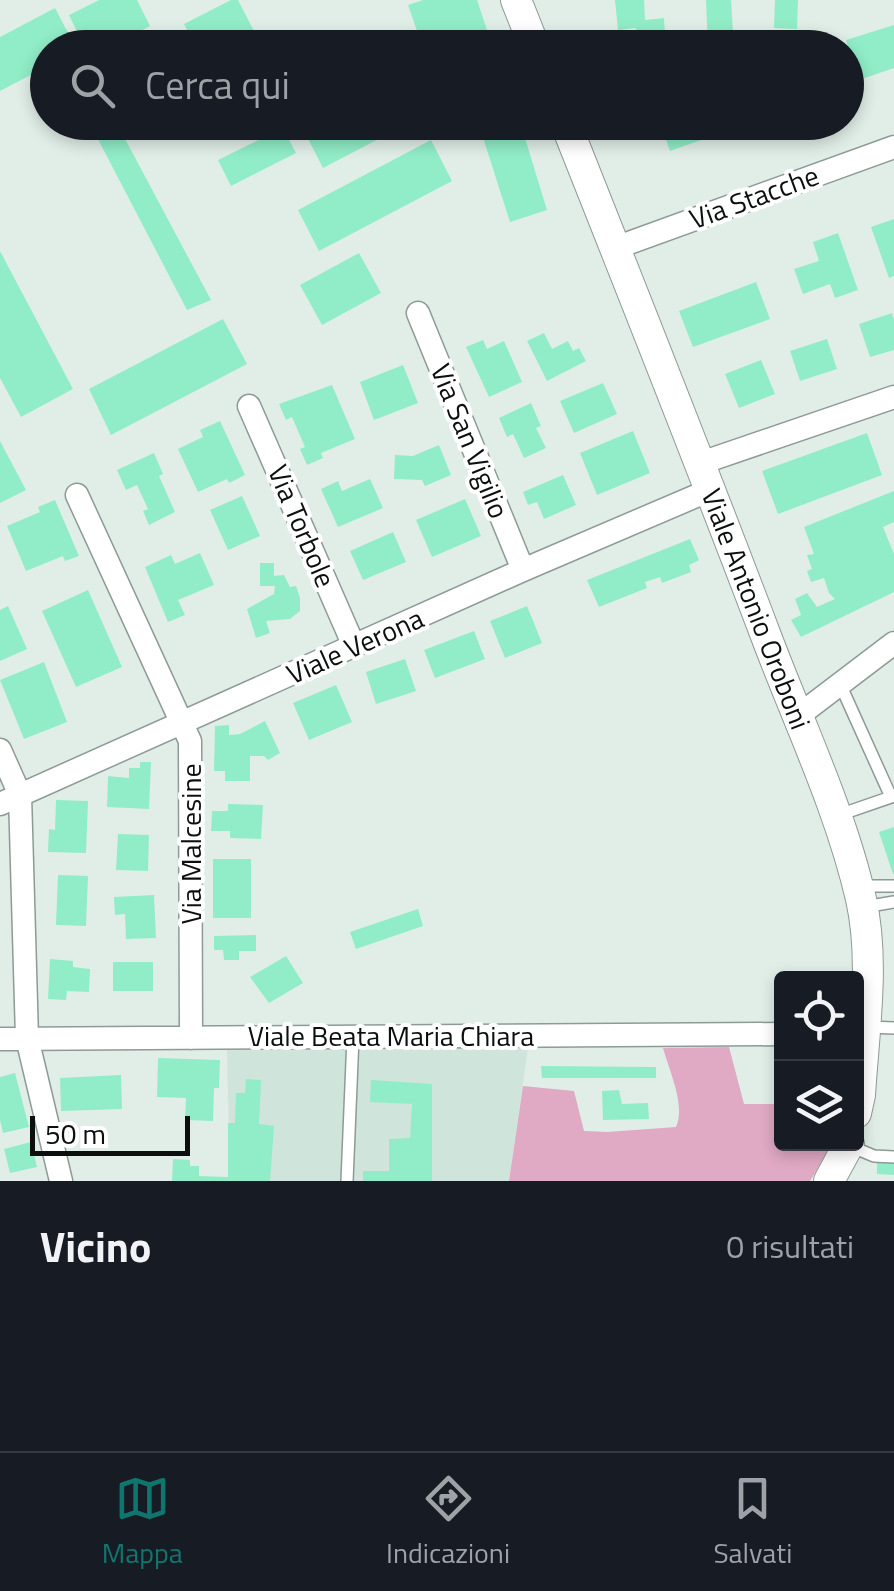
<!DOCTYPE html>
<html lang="it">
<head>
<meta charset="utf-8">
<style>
	:root { --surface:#171b24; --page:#242831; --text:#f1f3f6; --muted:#9ea1a6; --line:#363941; --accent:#0f766e }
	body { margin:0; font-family:"Titillium Web",sans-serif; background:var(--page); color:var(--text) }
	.controls { position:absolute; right:30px; bottom:30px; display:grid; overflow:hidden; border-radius:10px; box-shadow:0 5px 15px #0003 }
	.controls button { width:90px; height:90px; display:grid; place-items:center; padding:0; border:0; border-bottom:2px solid var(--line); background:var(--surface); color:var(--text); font:50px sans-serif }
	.scale { position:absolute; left:30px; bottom:25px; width:160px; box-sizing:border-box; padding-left:10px; border:5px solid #0b0f0d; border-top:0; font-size:28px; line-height:35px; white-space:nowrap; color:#0b0f0d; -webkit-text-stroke:8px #fff; paint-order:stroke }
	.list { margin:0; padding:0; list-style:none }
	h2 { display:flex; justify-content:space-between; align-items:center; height:130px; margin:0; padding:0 40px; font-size:42px }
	h2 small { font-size:32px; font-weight:400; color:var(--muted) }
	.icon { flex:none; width:55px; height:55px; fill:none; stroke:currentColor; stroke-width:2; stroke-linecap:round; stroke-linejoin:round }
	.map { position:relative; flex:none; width:894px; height:1181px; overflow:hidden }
	.search { position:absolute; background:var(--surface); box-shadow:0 5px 15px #0003; left:30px; right:30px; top:30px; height:110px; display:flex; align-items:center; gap:25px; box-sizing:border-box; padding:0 35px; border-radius:55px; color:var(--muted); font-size:38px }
	.sheet { height:270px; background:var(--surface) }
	nav { display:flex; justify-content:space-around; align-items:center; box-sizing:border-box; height:140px; border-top:2px solid var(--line); background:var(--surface); font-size:28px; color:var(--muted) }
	nav a { display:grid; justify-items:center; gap:5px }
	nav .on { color:var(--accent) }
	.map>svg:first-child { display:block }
	.built { fill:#cfe4da }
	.green { fill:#e0a9c4 }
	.building { fill:#91edc7 }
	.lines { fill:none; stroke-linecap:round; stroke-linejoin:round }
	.service-casing { stroke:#8e9a95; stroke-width:14 }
	.minor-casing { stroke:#8e9a95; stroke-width:25 }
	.tertiary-casing { stroke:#8e9a95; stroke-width:32 }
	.service { stroke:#fff; stroke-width:11 }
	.minor { stroke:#fff; stroke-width:22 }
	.tertiary { stroke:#fff; stroke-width:30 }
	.labels { text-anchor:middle; stroke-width:8; stroke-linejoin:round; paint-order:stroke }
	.street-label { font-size:28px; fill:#0b0f0d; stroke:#fff }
</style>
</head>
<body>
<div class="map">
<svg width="894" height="1181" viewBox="0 0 894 1181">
	<rect width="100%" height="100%" fill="#e1eee8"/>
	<path class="built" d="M 528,1048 L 509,1181 L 230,1181 L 227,1049 Z"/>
	<path class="green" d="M 729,1047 L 744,1104 L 781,1104 L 782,1144 L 831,1144 L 829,1151 L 810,1181 L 509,1181 L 523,1086 L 574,1091 L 584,1131 L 607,1132 L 676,1127 C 686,1106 669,1070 663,1048 Z"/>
	<path class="building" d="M 99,0 L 137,0 L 150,26 L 108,48 L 85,48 L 69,15 Z
		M 231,0 L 238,0 L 258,39 L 241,48 L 196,48 L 184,24 Z
		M 423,0 L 477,0 L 487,30 L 438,48 L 423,48 L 408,5 Z
		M 615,0 L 644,0 L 645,20 L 664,18 L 666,48 L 638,48 L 636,28 L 618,30 Z
		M 706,0 L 731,0 L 734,48 L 708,48 Z
		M 775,0 L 798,0 L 797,29 L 774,28 Z
		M 55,8 L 76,48 L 48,48 L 48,66 L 0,91 L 0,37 Z
		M 894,25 L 894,68 L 859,80 L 846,40 Z
		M 89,122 L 116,122 L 211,300 L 187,310 Z
		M 320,122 L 411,122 L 323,168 L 304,131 Z
		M 478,122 L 520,122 L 547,210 L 510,222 Z
		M 660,122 L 749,122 L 749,123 L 670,151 Z
		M 283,128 L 296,153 L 231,186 L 218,160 Z
		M 431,140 L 452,181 L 319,251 L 298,210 Z
		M 894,219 L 894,276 L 889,278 L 871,227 Z
		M 838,233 L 858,290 L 835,298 L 830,284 L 803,294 L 794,269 L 819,261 L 813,242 Z
		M 0,251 L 73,389 L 21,417 L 0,378 Z
		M 359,253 L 381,293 L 322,325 L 300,285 Z
		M 756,282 L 770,319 L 693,347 L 679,311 Z
		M 892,313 L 894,320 L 894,350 L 870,357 L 859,324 Z
		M 223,319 L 247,364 L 111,435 L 89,389 Z
		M 544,333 L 552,349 L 568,341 L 573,351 L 579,348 L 586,361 L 547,381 L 527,341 Z
		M 827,339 L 837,369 L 800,381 L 790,351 Z
		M 483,340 L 487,349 L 504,341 L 522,382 L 489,397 L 466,347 Z
		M 761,360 L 775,394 L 739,408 L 725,374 Z
		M 403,365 L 418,403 L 374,420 L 360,382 Z
		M 603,383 L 617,414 L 574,433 L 560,401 Z
		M 332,385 L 355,439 L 321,453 L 323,458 L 307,465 L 300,449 L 305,447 L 292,417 L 286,420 L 279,404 Z
		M 531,403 L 541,426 L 536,428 L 546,448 L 524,458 L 513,434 L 507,437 L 499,418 Z
		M 220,421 L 245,475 L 229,483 L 227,479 L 198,492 L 178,449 L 203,437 L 200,430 Z
		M 633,431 L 650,473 L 597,495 L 580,453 Z
		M 867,433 L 882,475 L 778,514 L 762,471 Z
		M 0,441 L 26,490 L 0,503 Z
		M 439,445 L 451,475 L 425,486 L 422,480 L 394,479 L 395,455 L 413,456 Z
		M 154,453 L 163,474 L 159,476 L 175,512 L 149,525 L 143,511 L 148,509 L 137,485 L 126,490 L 117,470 Z
		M 563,475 L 576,505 L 544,519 L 537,502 L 528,505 L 523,492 Z
		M 370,479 L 383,508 L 338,527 L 321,489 L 338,481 L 342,491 Z
		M 894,491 L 894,522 L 883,527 L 894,554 L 894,592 L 801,637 L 791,620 L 801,615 L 795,599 L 807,593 L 817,607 L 835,599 L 829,593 L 824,578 L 811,582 L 807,571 L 812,569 L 807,555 L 814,554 L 804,527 Z
		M 242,496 L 260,536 L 228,550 L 210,510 Z
		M 465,499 L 481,536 L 432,557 L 416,520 Z
		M 55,500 L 79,556 L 65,561 L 63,556 L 26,571 L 7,526 L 40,512 L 38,507 Z
		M 393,532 L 406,562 L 363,580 L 350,551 Z
		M 690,539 L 699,560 L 689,565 L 691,572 L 662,583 L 660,577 L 645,582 L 647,588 L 599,607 L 587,580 Z
		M 200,553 L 214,585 L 178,600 L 185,615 L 168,622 L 145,567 L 171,555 L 175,564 Z
		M 260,563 L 274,563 L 274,576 L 284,575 L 290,587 L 296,586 L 300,598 L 300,611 L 290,619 L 266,621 L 270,633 L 256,638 L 247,609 L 274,594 L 275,586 L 260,586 Z
		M 88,590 L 122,667 L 76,687 L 42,611 Z
		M 8,606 L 27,649 L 0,661 L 0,610 Z
		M 527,606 L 542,643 L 505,658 L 490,621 Z
		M 474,631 L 485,659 L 435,678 L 424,650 Z
		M 405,659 L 416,691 L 376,704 L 366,672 Z
		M 44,662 L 67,722 L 24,739 L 0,680 Z
		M 336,685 L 352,722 L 309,740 L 293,703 Z
		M 265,721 L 280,753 L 268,760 L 264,756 L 250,756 L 250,781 L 225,781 L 225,771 L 214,771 L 215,726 L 229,725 L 229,735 L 240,734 Z
		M 140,762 L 151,762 L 149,809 L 107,807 L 108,776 L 129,778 L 129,768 L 140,768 Z
		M 56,800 L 88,801 L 86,853 L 48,852 L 49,829 L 55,830 Z
		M 228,804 L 263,805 L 261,839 L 230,838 L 230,831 L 211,831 L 212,811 L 228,811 Z
		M 894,827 L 894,874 L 893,874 L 879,832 Z
		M 118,834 L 149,835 L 148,871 L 116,870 Z
		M 213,859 L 251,859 L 251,918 L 213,918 Z
		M 58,875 L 88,876 L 86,926 L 56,925 Z
		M 154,895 L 156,938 L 126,939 L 125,914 L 115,915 L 114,897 Z
		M 418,909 L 423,926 L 356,949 L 350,932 Z
		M 256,935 L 256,951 L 239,951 L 239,960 L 224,960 L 223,950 L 214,950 L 214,936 Z
		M 286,956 L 303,983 L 269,1003 L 250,977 Z
		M 50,959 L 73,961 L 73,967 L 90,969 L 89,992 L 67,991 L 66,1000 L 48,999 Z
		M 113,962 L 153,962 L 153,991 L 113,991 Z
		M 158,1058 L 220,1060 L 219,1088 L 214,1088 L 213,1121 L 185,1120 L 186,1098 L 157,1097 Z
		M 541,1066 L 656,1067 L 656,1078 L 542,1078 Z
		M 15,1073 L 29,1127 L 3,1133 L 0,1120 L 0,1077 Z
		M 121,1075 L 122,1109 L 61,1111 L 60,1078 Z
		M 246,1079 L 261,1080 L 259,1124 L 274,1126 L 270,1181 L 172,1181 L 173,1159 L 190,1160 L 190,1166 L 199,1166 L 199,1176 L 228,1177 L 228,1123 L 235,1123 L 236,1093 L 245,1093 Z
		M 371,1080 L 432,1084 L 432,1181 L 363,1181 L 363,1171 L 389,1171 L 389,1139 L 410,1138 L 412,1104 L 370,1102 Z
		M 619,1090 L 622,1104 L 648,1103 L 649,1119 L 603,1120 L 602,1091 Z
		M 31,1142 L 37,1167 L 10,1173 L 4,1149 Z
		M 877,1161 L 894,1161 L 894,1175 L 877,1174 Z"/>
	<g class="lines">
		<g class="service-casing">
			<path id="service" d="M 840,684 L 891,797
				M 839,815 L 894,796
				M 858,886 L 894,886
				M 864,907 L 894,902
				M 868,1027 L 894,1028
				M 850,1146 L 874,1156 L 894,1157
				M 347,1181 L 353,1037"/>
		</g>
		<g class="minor-casing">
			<path id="minor" d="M 615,248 L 894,147
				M 418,313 L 523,570
				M 249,406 L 354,646
				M 701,463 L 894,397
				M 77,495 L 190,741 L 191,1038
				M 798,716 L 894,643
				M 0,750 L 20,795 L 27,1038 L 61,1181
				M 0,804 L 523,570 L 710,490
				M 0,1039 L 782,1034"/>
		</g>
		<g class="tertiary-casing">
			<path id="tertiary" d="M 516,0 L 535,48
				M 565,122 C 633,293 701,464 766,636 C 798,721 841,811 861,899 C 875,961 864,1031 860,1095 L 856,1113
				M 829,1181 L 849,1144"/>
		</g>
		<use href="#service" class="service"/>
		<use href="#minor" class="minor"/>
		<use href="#tertiary" class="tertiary"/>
	</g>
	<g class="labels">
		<g class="street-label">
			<text transform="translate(754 197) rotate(-20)" y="10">Via Stacche</text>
			<text transform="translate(470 441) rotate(68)" y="10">Via San Vigilio</text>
			<text transform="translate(302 526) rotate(67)" y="10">Via Torbole</text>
			<text transform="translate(756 609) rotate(69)" y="10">Viale Antonio Oroboni</text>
			<text transform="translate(355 646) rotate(-24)" y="10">Viale Verona</text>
			<text transform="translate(191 844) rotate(-90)" y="10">Via Malcesine</text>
			<text x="391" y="1046">Viale Beata Maria Chiara</text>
		</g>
	</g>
</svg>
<div class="controls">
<button><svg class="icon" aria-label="locate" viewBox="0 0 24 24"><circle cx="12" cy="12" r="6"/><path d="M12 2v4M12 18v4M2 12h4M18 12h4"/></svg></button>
<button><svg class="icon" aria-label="layers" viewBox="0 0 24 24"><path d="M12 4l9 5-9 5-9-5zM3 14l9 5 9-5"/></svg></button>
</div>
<div class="scale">50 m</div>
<div class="search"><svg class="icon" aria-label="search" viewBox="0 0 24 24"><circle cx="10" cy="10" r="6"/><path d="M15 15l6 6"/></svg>Cerca qui</div>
</div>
<section class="sheet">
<h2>Vicino<small>0 risultati</small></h2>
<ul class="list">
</ul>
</section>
<nav>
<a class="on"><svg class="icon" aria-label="map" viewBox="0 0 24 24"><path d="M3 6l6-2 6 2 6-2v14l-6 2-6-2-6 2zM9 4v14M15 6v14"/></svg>Mappa</a>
<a><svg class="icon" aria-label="directions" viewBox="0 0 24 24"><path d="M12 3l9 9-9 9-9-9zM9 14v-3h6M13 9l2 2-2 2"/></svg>Indicazioni</a>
<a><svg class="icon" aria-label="saved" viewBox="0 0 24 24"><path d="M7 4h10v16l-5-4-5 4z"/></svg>Salvati</a>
</nav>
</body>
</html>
